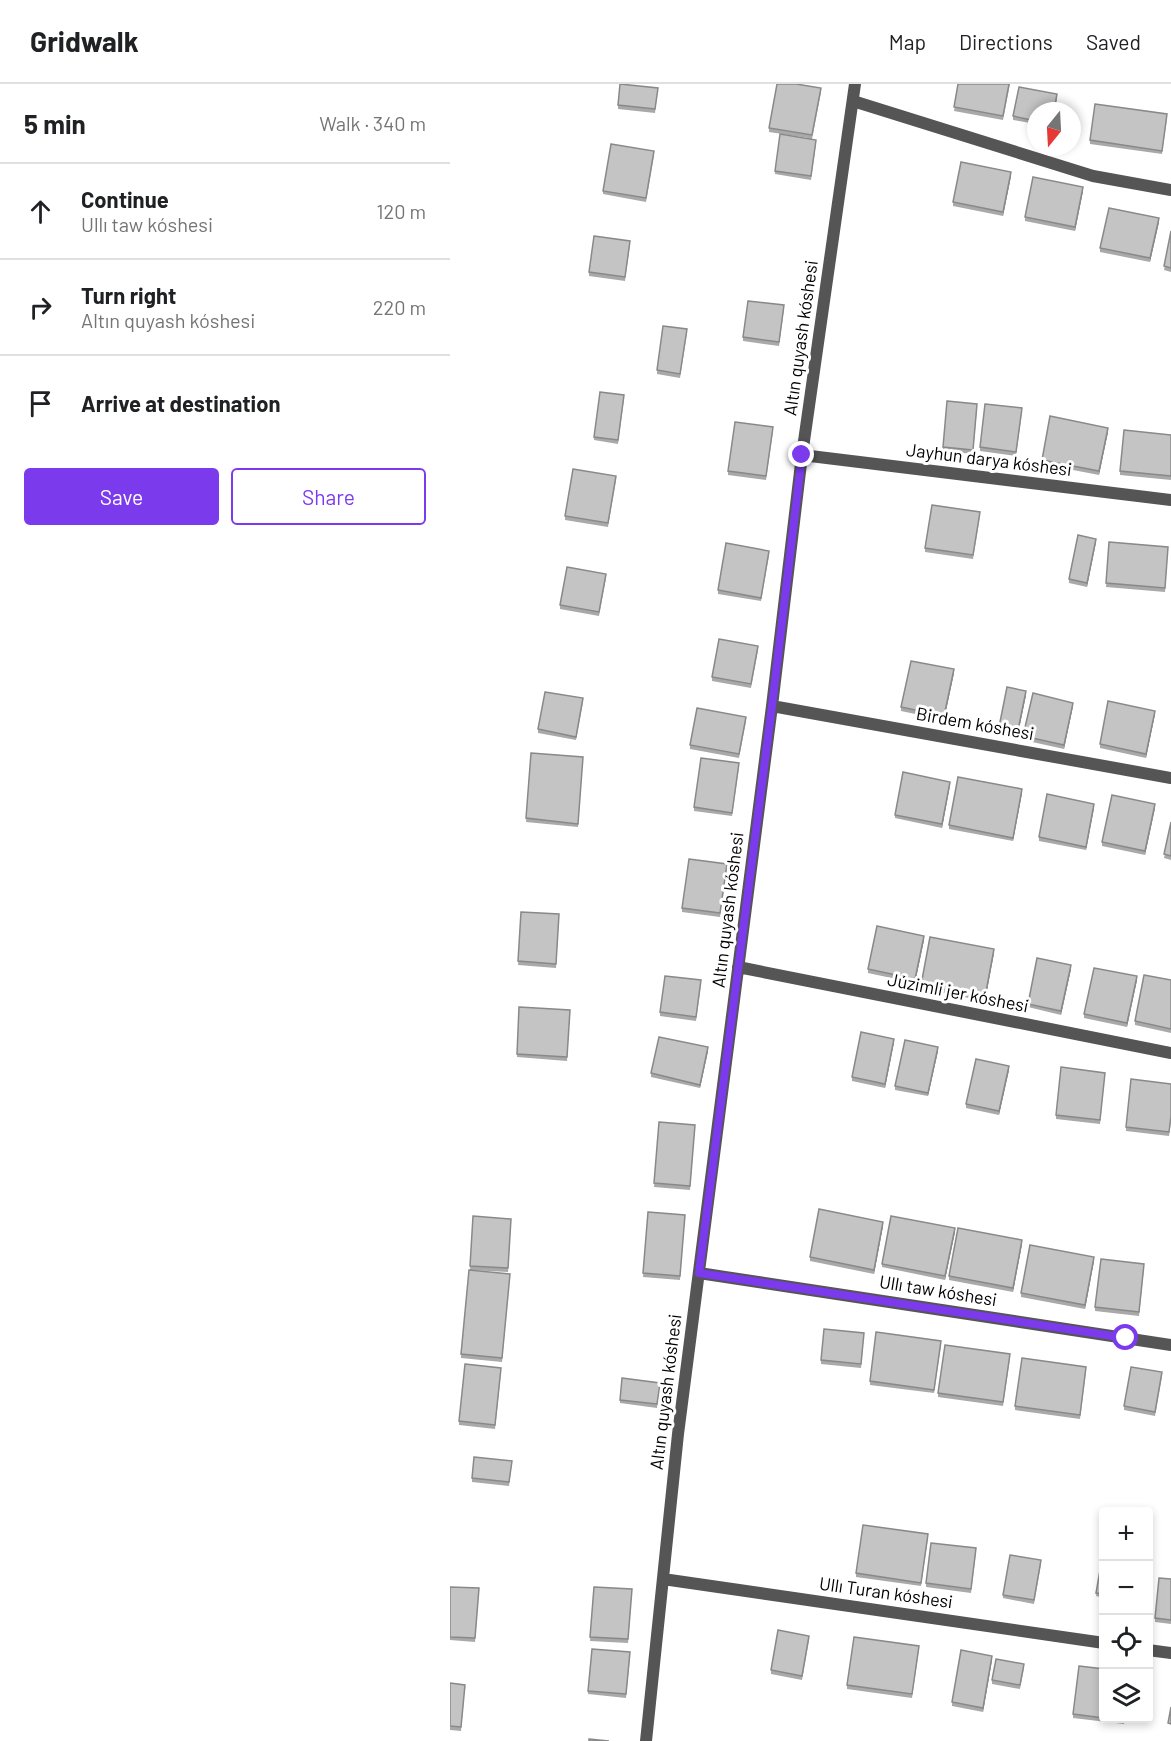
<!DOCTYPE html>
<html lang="en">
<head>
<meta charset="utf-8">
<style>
	:root { --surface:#fff; --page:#f6f6f6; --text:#202124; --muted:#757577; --line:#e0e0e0; --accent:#7c3aed }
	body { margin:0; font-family:Barlow,sans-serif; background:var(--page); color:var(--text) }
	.controls { position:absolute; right:18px; bottom:18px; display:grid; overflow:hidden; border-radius:6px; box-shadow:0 3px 9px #0003 }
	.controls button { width:54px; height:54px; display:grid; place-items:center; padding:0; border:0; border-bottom:2px solid var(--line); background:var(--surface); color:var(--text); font:30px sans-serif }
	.compass { position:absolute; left:577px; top:18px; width:54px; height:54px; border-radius:50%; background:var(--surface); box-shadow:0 3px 9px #0003; rotate:198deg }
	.stop { position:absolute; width:18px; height:18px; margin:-14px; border:4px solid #7c3aed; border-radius:50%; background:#fff }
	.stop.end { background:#7c3aed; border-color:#fff; box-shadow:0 2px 6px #0008 }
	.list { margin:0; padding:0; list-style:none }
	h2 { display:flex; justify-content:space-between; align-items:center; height:78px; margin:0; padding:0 24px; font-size:26px }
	h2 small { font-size:20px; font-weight:400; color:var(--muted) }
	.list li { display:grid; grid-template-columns:39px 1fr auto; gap:18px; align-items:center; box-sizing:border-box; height:96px; padding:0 24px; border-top:2px solid var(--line) }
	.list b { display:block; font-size:22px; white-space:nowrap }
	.list p { margin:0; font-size:20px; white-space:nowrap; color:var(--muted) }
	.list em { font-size:20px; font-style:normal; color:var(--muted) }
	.actions { display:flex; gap:12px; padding:18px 24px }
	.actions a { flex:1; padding:14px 0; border:2px solid var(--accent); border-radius:6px; text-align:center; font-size:21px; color:var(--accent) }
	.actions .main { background:var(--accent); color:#fff }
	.icon { flex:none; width:33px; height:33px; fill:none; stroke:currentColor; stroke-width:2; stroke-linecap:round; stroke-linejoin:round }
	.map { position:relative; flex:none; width:721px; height:1657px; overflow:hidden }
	header { display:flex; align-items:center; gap:36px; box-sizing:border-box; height:84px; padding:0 30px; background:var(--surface); border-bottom:2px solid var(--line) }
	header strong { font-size:28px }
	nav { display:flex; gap:33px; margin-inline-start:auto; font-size:21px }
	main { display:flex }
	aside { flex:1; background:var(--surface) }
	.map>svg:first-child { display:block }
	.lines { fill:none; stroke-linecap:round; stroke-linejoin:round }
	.street { stroke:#555; stroke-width:12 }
	.wall { fill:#a9a9a9 }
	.shaded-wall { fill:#898989 }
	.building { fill:#c4c4c4; stroke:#898989; stroke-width:1.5 }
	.route { stroke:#7c3aed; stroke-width:8 }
	.labels { text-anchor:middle; stroke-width:6; stroke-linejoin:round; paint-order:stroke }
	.street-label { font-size:18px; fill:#000; stroke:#fff }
</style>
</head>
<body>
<header>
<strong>Gridwalk</strong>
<nav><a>Map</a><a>Directions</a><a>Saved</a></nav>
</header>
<main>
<aside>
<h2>5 min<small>Walk · 340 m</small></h2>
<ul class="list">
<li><svg class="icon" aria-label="ahead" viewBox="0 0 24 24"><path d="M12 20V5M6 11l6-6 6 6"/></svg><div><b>Continue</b><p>Ullı taw kóshesi</p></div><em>120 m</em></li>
<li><svg class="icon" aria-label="right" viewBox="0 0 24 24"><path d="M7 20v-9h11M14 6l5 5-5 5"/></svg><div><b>Turn right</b><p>Altın quyash kóshesi</p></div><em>220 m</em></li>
<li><svg class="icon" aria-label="arrive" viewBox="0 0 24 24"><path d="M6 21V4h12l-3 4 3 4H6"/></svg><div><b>Arrive at destination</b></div></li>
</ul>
<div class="actions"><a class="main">Save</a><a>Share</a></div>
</aside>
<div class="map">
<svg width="721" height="1657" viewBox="0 0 721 1657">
	<rect width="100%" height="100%" fill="#fff"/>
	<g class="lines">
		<path class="street" d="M 403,17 L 643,92 L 721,106
			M 352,371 L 721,416
			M 322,622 L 721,694
			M 288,883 L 721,969
			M 249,1189 L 721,1261
			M 213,1495 L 654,1559
			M 698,1566 L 721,1569
			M 196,1657 L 228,1350 L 322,622 L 352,371 L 405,0"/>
	</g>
	<path class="wall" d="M 508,0 L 560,0 L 553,36 L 504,27 Z
		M 208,4 L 205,29 L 168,25 L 168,21 Z
		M 371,8 L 362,55 L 366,59 L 361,96 L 325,90 L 325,87 L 358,54 L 319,48 L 319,44 Z
		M 607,14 L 605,27 L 586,27 L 586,40 L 563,36 L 563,32 Z
		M 717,34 L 712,70 L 640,60 L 640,56 Z
		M 204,71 L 196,118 L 153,110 L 153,107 Z
		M 561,92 L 553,132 L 503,122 L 503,118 Z
		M 633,107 L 625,147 L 575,137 L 575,133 Z
		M 709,138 L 700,178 L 650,168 L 650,164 Z
		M 721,147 L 721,188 L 714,186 Z
		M 180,160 L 175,197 L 139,192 L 139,188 Z
		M 334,225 L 329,262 L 293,257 L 293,253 Z
		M 237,249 L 230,294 L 207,290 L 207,286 Z
		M 174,315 L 168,360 L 144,356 L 144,353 Z
		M 527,324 L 523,370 L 493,367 L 493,363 Z
		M 572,328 L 566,372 L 530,367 L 530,363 Z
		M 323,347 L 316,396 L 278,391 L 278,387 Z
		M 658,348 L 649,391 L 592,380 L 592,376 Z
		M 721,351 L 721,396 L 670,391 L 670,387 Z
		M 166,396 L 158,443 L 115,436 L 115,432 Z
		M 530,432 L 523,475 L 475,468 L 475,464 Z
		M 646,458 L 637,503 L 619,499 L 619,495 Z
		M 659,458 L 718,463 L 715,508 L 656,503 Z
		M 319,471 L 311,517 L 268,510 L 268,506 Z
		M 156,494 L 149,532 L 110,525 L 110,521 Z
		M 308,566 L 301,604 L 262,597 L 262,593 Z
		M 504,589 L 494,636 L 451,627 L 451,623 Z
		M 576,611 L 567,655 L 548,651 L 548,648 Z
		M 133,618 L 126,656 L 88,649 L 88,645 Z
		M 623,622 L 614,665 L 573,656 L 573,652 Z
		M 705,630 L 696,674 L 650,664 L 650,660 Z
		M 296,637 L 289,674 L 240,665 L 240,661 Z
		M 81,669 L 133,673 L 128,743 L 76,738 Z
		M 289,683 L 282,732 L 244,727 L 244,723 Z
		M 500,701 L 492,744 L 445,734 L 445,731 Z
		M 572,709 L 563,757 L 499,745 L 499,741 Z
		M 644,724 L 636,766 L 589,757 L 589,753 Z
		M 705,724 L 695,771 L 652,762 L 652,758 Z
		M 721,738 L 721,776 L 714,774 Z
		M 277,784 L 270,833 L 232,828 L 232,824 Z
		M 71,828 L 109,830 L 106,884 L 68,881 Z
		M 474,856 L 465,899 L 418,889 L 418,885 Z
		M 544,869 L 535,917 L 471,905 L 471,901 Z
		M 621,885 L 611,931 L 578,923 L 578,920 Z
		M 687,896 L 677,943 L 634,934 L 634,930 Z
		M 721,896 L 721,949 L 685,941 L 685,937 Z
		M 251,900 L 246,937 L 210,932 L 210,928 Z
		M 69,923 L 120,926 L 117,977 L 67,973 Z
		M 444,958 L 435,1004 L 402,997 L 402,993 Z
		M 258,967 L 250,1004 L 201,993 L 201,989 Z
		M 488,967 L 478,1012 L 445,1006 L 445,1002 Z
		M 559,986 L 549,1031 L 516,1024 L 516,1020 Z
		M 655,989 L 650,1040 L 606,1035 L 606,1031 Z
		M 721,1036 L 719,1052 L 676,1047 L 676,1043 Z
		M 209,1038 L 245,1041 L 240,1106 L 204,1103 Z
		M 198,1128 L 235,1131 L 230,1196 L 193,1193 Z
		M 23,1132 L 61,1135 L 58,1188 L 20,1186 Z
		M 433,1142 L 424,1190 L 360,1177 L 360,1173 Z
		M 505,1148 L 495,1196 L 432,1183 L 432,1180 Z
		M 572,1160 L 563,1208 L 499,1196 L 499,1192 Z
		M 644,1177 L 635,1225 L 571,1213 L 571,1209 Z
		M 694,1184 L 689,1232 L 645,1227 L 645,1223 Z
		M 60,1190 L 52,1278 L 11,1274 L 11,1270 Z
		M 414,1249 L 411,1284 L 371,1280 L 371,1276 Z
		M 491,1261 L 484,1309 L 420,1301 L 420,1297 Z
		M 560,1274 L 553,1322 L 488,1313 L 488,1309 Z
		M 636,1287 L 630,1335 L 565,1326 L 565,1322 Z
		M 51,1288 L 45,1345 L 9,1341 L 9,1337 Z
		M 712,1292 L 705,1332 L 674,1326 L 674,1322 Z
		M 210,1299 L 207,1324 L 170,1319 L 170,1316 Z
		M 62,1377 L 59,1402 L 22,1398 L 22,1394 Z
		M 478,1454 L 471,1502 L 406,1493 L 406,1489 Z
		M 526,1468 L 521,1509 L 476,1503 L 476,1499 Z
		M 654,1469 L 654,1514 L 646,1512 Z
		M 591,1480 L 584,1520 L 553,1514 L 553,1511 Z
		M 721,1495 L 721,1540 L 705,1538 L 705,1534 Z
		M 0,1503 L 29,1504 L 25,1558 L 0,1556 Z
		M 144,1503 L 182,1505 L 178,1559 L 140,1557 Z
		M 359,1556 L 352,1596 L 321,1590 L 321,1586 Z
		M 469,1565 L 462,1614 L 397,1605 L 397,1601 Z
		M 180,1572 L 176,1614 L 138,1610 L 138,1607 Z
		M 542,1576 L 533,1628 L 502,1622 L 502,1618 Z
		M 574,1584 L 570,1605 L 542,1600 L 542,1596 Z
		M 654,1585 L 654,1635 L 675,1635 L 674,1640 L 623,1634 L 623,1630 Z
		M 0,1599 L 15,1601 L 11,1647 L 0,1646 Z"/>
	<path class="shaded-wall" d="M 561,88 L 561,92 L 553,132 L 553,128 Z
		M 633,103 L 633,107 L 625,147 L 625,143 Z
		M 709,134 L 709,138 L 700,178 L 700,174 Z
		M 658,344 L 658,348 L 649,391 L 649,387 Z
		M 646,455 L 646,458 L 637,503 L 637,499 Z
		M 504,585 L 504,589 L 494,636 L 494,632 Z
		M 576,607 L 576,611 L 567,655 L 567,651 Z
		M 623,619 L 623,622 L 614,665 L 614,661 Z
		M 705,627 L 705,630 L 696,674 L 696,670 Z
		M 500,698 L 500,701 L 492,744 L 492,740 Z
		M 572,705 L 572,709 L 563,757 L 563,754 Z
		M 644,720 L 644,724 L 636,766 L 636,763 Z
		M 705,720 L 705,724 L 695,771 L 695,767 Z
		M 474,852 L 474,856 L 465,899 L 465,895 Z
		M 544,865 L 544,869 L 535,917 L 535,913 Z
		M 621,881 L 621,885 L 611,931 L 611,927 Z
		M 687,892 L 687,896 L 677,943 L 677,939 Z
		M 444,955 L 444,958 L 435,1004 L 435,1000 Z
		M 258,963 L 258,967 L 250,1004 L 250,1001 Z
		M 488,963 L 488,967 L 478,1012 L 478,1009 Z
		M 559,982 L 559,986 L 549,1031 L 549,1027 Z
		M 433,1138 L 433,1142 L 424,1190 L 424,1186 Z
		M 505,1144 L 505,1148 L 495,1196 L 495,1192 Z
		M 572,1156 L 572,1160 L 563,1208 L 563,1204 Z
		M 644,1173 L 644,1177 L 635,1225 L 635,1221 Z
		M 542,1572 L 542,1576 L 533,1628 L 533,1624 Z"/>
	<path class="building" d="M 170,0 L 208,4 L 205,25 L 168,21 Z
		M 327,0 L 346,0 L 371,4 L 362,51 L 319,44 Z
		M 508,0 L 559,0 L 553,32 L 504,23 Z
		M 569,3 L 607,10 L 604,27 L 586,27 L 586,37 L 563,32 Z
		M 645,20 L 717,30 L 712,67 L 640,56 Z
		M 330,50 L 366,56 L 361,92 L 325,87 Z
		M 161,60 L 204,67 L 196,114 L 153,107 Z
		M 511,78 L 561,88 L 553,128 L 503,118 Z
		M 583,93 L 633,103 L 625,143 L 575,133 Z
		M 659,124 L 709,134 L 700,174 L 650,164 Z
		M 721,147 L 721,184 L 714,182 Z
		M 144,152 L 180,157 L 175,193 L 139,188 Z
		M 298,217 L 334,221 L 329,258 L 293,253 Z
		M 213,242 L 237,245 L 230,290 L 207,286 Z
		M 150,308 L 174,311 L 168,356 L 144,353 Z
		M 497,317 L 527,320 L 523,366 L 493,363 Z
		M 535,320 L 572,324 L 566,368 L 530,363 Z
		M 600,332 L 658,344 L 649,387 L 592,376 Z
		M 285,338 L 323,343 L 316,392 L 278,387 Z
		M 674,346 L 721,351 L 721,392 L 670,387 Z
		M 123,385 L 166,392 L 158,439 L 115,432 Z
		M 482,421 L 530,428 L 523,471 L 475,464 Z
		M 628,451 L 646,455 L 637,499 L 619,495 Z
		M 659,458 L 718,463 L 715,504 L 656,499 Z
		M 276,459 L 319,467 L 311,514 L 268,506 Z
		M 117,483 L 156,490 L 149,528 L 110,521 Z
		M 269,555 L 308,562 L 301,600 L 262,593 Z
		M 461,577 L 504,585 L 494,632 L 451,623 Z
		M 557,603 L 576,607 L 567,651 L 548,648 Z
		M 95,608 L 133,614 L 126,653 L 88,645 Z
		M 583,609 L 623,619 L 614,661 L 573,652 Z
		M 658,617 L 705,627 L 696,670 L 650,660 Z
		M 247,624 L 296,633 L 289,670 L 240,661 Z
		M 81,669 L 133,673 L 128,740 L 76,734 Z
		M 251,674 L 289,679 L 282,729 L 244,723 Z
		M 453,688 L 500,698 L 492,740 L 445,731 Z
		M 508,693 L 572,705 L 563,754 L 499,741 Z
		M 597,710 L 644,720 L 636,763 L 589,753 Z
		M 662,711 L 705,720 L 695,767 L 652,758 Z
		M 721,738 L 721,772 L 714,770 Z
		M 239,775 L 277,780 L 270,829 L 232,824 Z
		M 71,828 L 109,830 L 106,880 L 68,877 Z
		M 427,842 L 474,852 L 465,895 L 418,885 Z
		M 480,853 L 544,865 L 535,913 L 471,901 Z
		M 587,874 L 621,881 L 611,927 L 578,920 Z
		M 644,884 L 687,892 L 677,939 L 634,930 Z
		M 694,891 L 721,896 L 721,945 L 685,937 Z
		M 215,892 L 251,896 L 246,933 L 210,928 Z
		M 69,923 L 120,926 L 117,973 L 67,970 Z
		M 411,948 L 444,955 L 435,1000 L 402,993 Z
		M 209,953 L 258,963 L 250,1001 L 201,989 Z
		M 455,956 L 488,963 L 478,1009 L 445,1002 Z
		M 526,975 L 559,982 L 549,1027 L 516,1020 Z
		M 611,983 L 655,989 L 650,1036 L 606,1031 Z
		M 681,995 L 721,1000 L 721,1032 L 719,1048 L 676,1043 Z
		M 209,1038 L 245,1041 L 240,1102 L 204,1099 Z
		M 369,1125 L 433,1138 L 424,1186 L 360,1173 Z
		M 198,1128 L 235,1131 L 230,1192 L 193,1189 Z
		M 23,1132 L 61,1135 L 58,1184 L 20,1182 Z
		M 441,1132 L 505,1144 L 495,1192 L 432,1180 Z
		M 508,1144 L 572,1156 L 563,1204 L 499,1192 Z
		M 580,1161 L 644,1173 L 635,1221 L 571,1209 Z
		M 651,1175 L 694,1180 L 689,1228 L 645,1223 Z
		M 19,1186 L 60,1190 L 52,1274 L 11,1270 Z
		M 374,1245 L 414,1249 L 411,1280 L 371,1276 Z
		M 426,1248 L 491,1257 L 484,1306 L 420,1297 Z
		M 495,1261 L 560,1270 L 553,1318 L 488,1309 Z
		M 572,1274 L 636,1283 L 630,1331 L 565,1322 Z
		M 15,1280 L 51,1284 L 45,1341 L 9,1337 Z
		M 681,1283 L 712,1288 L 705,1328 L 674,1322 Z
		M 172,1294 L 210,1299 L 207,1320 L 170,1316 Z
		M 24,1373 L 62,1377 L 59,1398 L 22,1394 Z
		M 413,1441 L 478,1450 L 471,1499 L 406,1489 Z
		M 481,1459 L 526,1464 L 521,1505 L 476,1499 Z
		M 653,1469 L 654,1469 L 654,1510 L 646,1509 Z
		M 560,1471 L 591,1476 L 584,1516 L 553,1511 Z
		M 709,1494 L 721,1495 L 721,1536 L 705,1534 Z
		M 0,1503 L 29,1504 L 25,1554 L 0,1553 Z
		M 144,1503 L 182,1505 L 178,1555 L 140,1553 Z
		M 328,1546 L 359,1552 L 352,1592 L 321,1586 Z
		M 404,1553 L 469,1562 L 462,1610 L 397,1601 Z
		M 142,1565 L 180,1568 L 176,1610 L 138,1607 Z
		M 511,1566 L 542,1572 L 533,1624 L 502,1618 Z
		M 546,1575 L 574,1580 L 570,1601 L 542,1596 Z
		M 629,1582 L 654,1585 L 654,1634 L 623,1630 Z
		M 0,1599 L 15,1601 L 11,1643 L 0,1642 Z
		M 721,1623 L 721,1640 L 718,1639 Z
		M 659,1635 L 674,1635 L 674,1637 Z
		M 139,1655 L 159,1657 L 139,1657 Z"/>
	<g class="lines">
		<path class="route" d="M 352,371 L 322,622 L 249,1189 L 676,1254"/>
	</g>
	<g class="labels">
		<g class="street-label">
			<text transform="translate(351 254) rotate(-82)" y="6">Altın quyash kóshesi</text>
			<text transform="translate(539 376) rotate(7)" y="6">Jayhun darya kóshesi</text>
			<text transform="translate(525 640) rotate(10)" y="6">Birdem kóshesi</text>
			<text transform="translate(278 826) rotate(-83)" y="6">Altın quyash kóshesi</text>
			<text transform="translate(508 909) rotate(11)" y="6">Júzimli jer kóshesi</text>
			<text transform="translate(488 1207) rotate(9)" y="6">Ullı taw kóshesi</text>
			<text transform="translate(216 1308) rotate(-83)" y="6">Altın quyash kóshesi</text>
			<text transform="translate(436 1509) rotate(8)" y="6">Ullı Turan kóshesi</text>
		</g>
	</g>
</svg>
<div class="controls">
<button>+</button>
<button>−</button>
<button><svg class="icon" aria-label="locate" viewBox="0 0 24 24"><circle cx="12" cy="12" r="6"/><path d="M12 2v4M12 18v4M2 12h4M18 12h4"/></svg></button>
<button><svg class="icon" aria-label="layers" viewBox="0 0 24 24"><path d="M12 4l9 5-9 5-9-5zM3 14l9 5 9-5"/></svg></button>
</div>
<svg class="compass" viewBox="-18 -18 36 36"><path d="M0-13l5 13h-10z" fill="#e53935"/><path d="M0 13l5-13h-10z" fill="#757577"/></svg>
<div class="stop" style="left:676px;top:1254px"></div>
<div class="stop end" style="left:352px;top:371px"></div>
</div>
</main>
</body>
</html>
